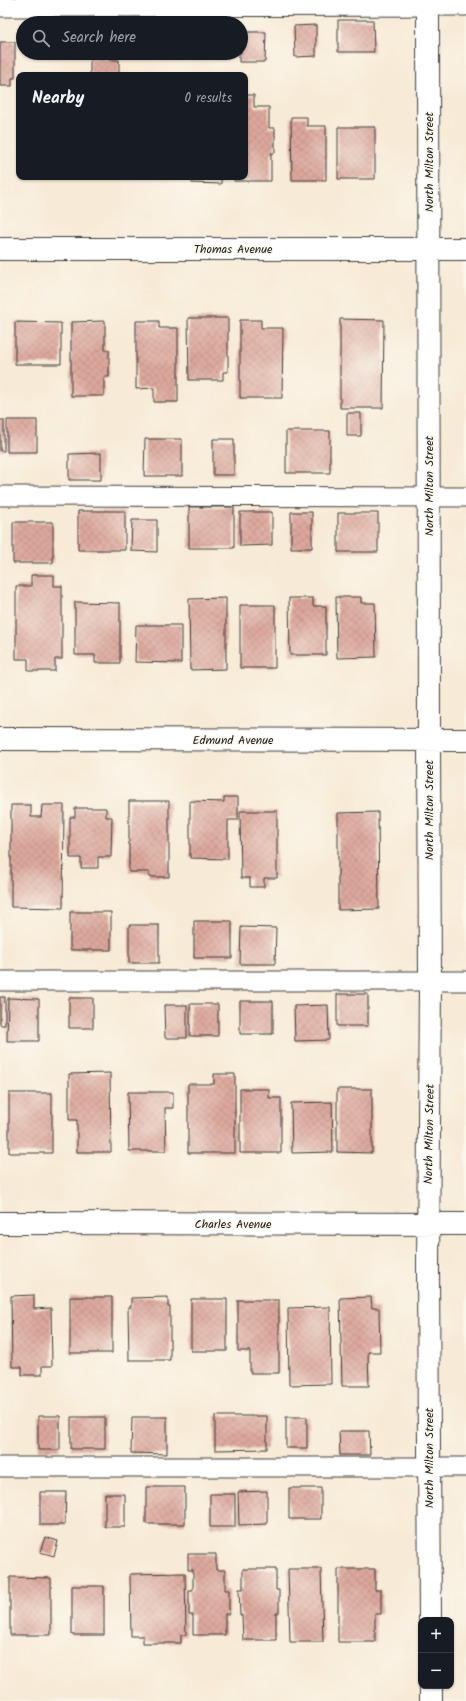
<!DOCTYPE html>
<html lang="en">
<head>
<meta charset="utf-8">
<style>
	:root { --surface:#171b24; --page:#20242c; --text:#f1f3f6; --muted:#9ea1a6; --line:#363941 }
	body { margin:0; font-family:Kalam,sans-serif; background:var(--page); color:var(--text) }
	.controls { position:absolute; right:12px; bottom:12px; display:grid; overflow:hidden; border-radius:8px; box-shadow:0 1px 3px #0004 }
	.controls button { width:36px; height:36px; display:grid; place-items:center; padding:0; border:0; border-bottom:1px solid var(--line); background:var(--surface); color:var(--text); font:20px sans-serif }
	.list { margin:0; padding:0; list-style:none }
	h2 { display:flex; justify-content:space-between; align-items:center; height:52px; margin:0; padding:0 16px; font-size:17px }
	h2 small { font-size:13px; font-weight:400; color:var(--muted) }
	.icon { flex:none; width:22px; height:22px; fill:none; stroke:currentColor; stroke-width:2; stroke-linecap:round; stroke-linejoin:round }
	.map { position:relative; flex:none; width:466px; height:1701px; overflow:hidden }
	.search { position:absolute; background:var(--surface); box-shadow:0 1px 3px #0004; left:16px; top:16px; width:232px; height:44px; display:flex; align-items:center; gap:10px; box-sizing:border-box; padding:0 14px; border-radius:22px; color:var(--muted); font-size:15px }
	.panel { position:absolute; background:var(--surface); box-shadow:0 1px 3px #0004; left:16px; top:72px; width:232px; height:108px; border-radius:8px }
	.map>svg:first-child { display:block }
	.building { fill:url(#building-cross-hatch) }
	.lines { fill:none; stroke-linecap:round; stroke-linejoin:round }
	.service-casing { stroke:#3d3b38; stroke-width:21 }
	.minor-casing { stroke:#3d3b38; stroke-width:24 }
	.tertiary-casing { stroke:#3d3b38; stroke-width:24 }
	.service { stroke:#fff; stroke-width:19 }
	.minor { stroke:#fff; stroke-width:22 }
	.tertiary { stroke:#fff; stroke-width:22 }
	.labels { text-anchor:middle; stroke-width:3; stroke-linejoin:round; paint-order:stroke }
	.street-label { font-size:12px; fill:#1c1c1c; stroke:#fbf7ec }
</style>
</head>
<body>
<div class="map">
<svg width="466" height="1701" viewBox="0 0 466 1701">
	<defs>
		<pattern id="building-cross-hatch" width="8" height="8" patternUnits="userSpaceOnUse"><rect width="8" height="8" fill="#dda89d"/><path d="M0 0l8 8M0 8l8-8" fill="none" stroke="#bd9087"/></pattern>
	</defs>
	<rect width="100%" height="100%" fill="#fbf7ec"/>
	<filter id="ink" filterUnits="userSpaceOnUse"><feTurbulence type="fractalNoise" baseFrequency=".025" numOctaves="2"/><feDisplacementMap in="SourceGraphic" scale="8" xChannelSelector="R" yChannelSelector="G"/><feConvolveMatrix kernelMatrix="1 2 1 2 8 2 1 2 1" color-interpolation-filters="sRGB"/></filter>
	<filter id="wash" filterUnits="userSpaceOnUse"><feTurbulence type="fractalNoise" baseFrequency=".012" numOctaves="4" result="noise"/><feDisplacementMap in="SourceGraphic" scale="16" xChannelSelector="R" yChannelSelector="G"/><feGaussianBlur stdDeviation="0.9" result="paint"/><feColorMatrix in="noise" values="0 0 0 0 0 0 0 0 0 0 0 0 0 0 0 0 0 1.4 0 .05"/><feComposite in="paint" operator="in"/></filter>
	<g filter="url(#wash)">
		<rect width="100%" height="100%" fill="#f7ead6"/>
		<g id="blocks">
			<path class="building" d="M 338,20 L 373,20 L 374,52 L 338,52 Z
				M 316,25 L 316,56 L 295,57 L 294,26 Z
				M 241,32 L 266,32 L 265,62 L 239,62 L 239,53 L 241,53 Z
				M 0,42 L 15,42 L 15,78 L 12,78 L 12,86 L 0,86 Z
				M 141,53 L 165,53 L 165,54 L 141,54 Z
				M 90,59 L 119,60 L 119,75 L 90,75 Z
				M 245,95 L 254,95 L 254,107 L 269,107 L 269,128 L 275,128 L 275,153 L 271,153 L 271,181 L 234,181 L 234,177 L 245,177 Z
				M 291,117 L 307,117 L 307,126 L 326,126 L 326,180 L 292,180 Z
				M 338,127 L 375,127 L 375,179 L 338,179 Z
				M 192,177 L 221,177 L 221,184 L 192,183 Z
				M 188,318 L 228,318 L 228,372 L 223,372 L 223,380 L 189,380 Z
				M 340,319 L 384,320 L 383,408 L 340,408 Z
				M 240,320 L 261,320 L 261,328 L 283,328 L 282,398 L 240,398 Z
				M 105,321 L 105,350 L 109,350 L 109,377 L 104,377 L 104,396 L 71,396 L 71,322 Z
				M 136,321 L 159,321 L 159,328 L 178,328 L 178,402 L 154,402 L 154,388 L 136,389 Z
				M 15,322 L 61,323 L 61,364 L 15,364 Z
				M 347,413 L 361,413 L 361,436 L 347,436 Z
				M 0,420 L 4,420 L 4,451 L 0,451 Z
				M 7,420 L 37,420 L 37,452 L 7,452 Z
				M 286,431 L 330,431 L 330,473 L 286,473 Z
				M 145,439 L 182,439 L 182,476 L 144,476 Z
				M 213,439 L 234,439 L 234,475 L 213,475 Z
				M 101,453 L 101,480 L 69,480 L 69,454 Z
				M 189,507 L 234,507 L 234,548 L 189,548 Z
				M 78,511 L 125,511 L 125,550 L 78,550 Z
				M 240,512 L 272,512 L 272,545 L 240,546 Z
				M 291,512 L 312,512 L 312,548 L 291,548 Z
				M 338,513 L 378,513 L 378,552 L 338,552 Z
				M 132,520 L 157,520 L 157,552 L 131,551 Z
				M 13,522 L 53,522 L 53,563 L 13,563 Z
				M 31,575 L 54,575 L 54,586 L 62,586 L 62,659 L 55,659 L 55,671 L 28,671 L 28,659 L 16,659 L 16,586 L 31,586 Z
				M 336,597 L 361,597 L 361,603 L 375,603 L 376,657 L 337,658 Z
				M 226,598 L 226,669 L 190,670 L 189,599 Z
				M 289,598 L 313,598 L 313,606 L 326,606 L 326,655 L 290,655 Z
				M 75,602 L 120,603 L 120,663 L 95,663 L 95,655 L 75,655 Z
				M 240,605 L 275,605 L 275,668 L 240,668 Z
				M 136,625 L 181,625 L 181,663 L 135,662 Z
				M 224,797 L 238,797 L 238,820 L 228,820 L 228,859 L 190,858 L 190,801 L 224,802 Z
				M 129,801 L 169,801 L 169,877 L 149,877 L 149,872 L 129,872 Z
				M 11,805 L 31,805 L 31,817 L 41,817 L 42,805 L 64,805 L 63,908 L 11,907 Z
				M 75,808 L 106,808 L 106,817 L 112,817 L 111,857 L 98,857 L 98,868 L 81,868 L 81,858 L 70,858 L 70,817 L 75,817 Z
				M 240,811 L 277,811 L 277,878 L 264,878 L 264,887 L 250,887 L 250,878 L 241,878 Z
				M 378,812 L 379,909 L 338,910 L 338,813 Z
				M 70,912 L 111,912 L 111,950 L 70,950 Z
				M 194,921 L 232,921 L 232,958 L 194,958 Z
				M 129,925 L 159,925 L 159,963 L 129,963 Z
				M 241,927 L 276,928 L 275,964 L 240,964 Z
				M 337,994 L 368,994 L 368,1026 L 337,1026 Z
				M 0,997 L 5,997 L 5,1025 L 0,1025 Z
				M 8,998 L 39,999 L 39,1041 L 7,1041 Z
				M 69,998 L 93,998 L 93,1028 L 69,1028 Z
				M 240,1001 L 273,1001 L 273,1034 L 240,1034 Z
				M 190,1004 L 218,1004 L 218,1036 L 190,1036 Z
				M 164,1005 L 187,1005 L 187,1038 L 165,1038 Z
				M 328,1005 L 329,1040 L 295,1041 L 294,1006 Z
				M 110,1073 L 111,1152 L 77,1152 L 77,1120 L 69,1120 L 69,1074 Z
				M 214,1074 L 235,1074 L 235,1153 L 188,1153 L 188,1084 L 214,1084 Z
				M 240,1089 L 269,1089 L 269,1098 L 281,1098 L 281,1153 L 240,1153 Z
				M 337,1089 L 372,1089 L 372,1153 L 337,1152 Z
				M 128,1092 L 173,1092 L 173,1108 L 165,1108 L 166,1151 L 129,1151 Z
				M 9,1093 L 52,1093 L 52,1153 L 9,1153 Z
				M 332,1102 L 333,1152 L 292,1153 L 291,1103 Z
				M 34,1295 L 34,1309 L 51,1308 L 52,1366 L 42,1366 L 42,1375 L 22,1375 L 22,1367 L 12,1367 L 11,1296 Z
				M 70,1297 L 112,1297 L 112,1353 L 70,1353 Z
				M 168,1297 L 168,1307 L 170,1307 L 170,1360 L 129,1360 L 128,1307 L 131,1307 L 131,1298 Z
				M 371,1297 L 372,1308 L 379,1308 L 380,1352 L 368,1352 L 369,1386 L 342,1386 L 340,1298 Z
				M 191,1299 L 227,1299 L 227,1351 L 191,1351 Z
				M 238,1300 L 279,1300 L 279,1373 L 250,1373 L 250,1351 L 238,1351 Z
				M 330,1307 L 331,1384 L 289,1385 L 288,1308 Z
				M 38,1416 L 60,1416 L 60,1450 L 38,1450 Z
				M 215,1416 L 267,1416 L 267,1449 L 215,1450 Z
				M 71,1417 L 105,1417 L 105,1449 L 71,1449 Z
				M 132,1417 L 167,1417 L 167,1454 L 131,1453 Z
				M 286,1417 L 307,1417 L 307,1448 L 286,1448 Z
				M 339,1431 L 369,1431 L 370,1455 L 340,1455 Z
				M 146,1487 L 185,1487 L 185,1524 L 146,1524 Z
				M 289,1488 L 321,1488 L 321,1519 L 289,1519 Z
				M 267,1491 L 267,1524 L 239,1525 L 238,1492 Z
				M 40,1492 L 66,1492 L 65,1525 L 40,1525 Z
				M 105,1494 L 125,1494 L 125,1527 L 105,1527 Z
				M 210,1494 L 235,1494 L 235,1527 L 210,1527 Z
				M 45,1537 L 58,1541 L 54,1556 L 40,1552 Z
				M 188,1554 L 216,1554 L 216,1570 L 225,1570 L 225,1590 L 229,1590 L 229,1614 L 225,1614 L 225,1635 L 193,1635 L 193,1615 L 189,1615 L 189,1590 L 193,1590 L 193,1570 L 188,1570 Z
				M 243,1569 L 276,1569 L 276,1590 L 279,1590 L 279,1613 L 276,1613 L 276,1640 L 243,1640 L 242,1615 L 240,1615 L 239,1589 L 243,1589 Z
				M 288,1569 L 321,1569 L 323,1642 L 290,1642 Z
				M 338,1569 L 375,1569 L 375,1590 L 381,1590 L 381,1614 L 375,1614 L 375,1642 L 338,1642 Z
				M 185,1573 L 186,1635 L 181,1635 L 181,1643 L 143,1643 L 143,1636 L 131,1636 L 130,1574 Z
				M 10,1577 L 51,1578 L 51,1635 L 10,1635 Z
				M 72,1586 L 104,1586 L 104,1635 L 72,1635 Z"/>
		</g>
	</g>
	<g filter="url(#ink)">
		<use href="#blocks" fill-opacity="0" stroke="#3d3b38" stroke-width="1"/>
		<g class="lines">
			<g class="service-casing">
				<path id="service" d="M 0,7 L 466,6
					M 0,496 L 466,497
					M 0,981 L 466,981
					M 0,1467 L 466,1467"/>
			</g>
			<g class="minor-casing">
				<path id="minor" d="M 428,0 L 429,740 L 430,981 L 428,1268 L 430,1620
					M 0,739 L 466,740
					M 0,1223 L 466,1224
					M 431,1686 L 431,1701"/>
			</g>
			<g class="tertiary-casing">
				<path id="tertiary" d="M 0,249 L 466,249"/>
			</g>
			<use href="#service" class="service"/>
			<use href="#minor" class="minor"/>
			<use href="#tertiary" class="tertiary"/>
		</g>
	</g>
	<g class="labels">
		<g class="street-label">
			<text transform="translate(429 162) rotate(-90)" y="4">North Milton Street</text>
			<text x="233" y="253">Thomas Avenue</text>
			<text transform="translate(429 486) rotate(-90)" y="4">North Milton Street</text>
			<text x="233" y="744">Edmund Avenue</text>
			<text transform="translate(429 810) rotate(-90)" y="4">North Milton Street</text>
			<text transform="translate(429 1134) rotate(-89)" y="4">North Milton Street</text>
			<text x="233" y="1228">Charles Avenue</text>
			<text transform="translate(429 1458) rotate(-90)" y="4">North Milton Street</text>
		</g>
	</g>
</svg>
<div class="controls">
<button>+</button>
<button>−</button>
</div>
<div class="search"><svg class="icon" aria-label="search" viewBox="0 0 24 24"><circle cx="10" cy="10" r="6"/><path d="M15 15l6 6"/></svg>Search here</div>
<section class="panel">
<h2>Nearby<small>0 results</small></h2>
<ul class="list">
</ul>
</section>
</div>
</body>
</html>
